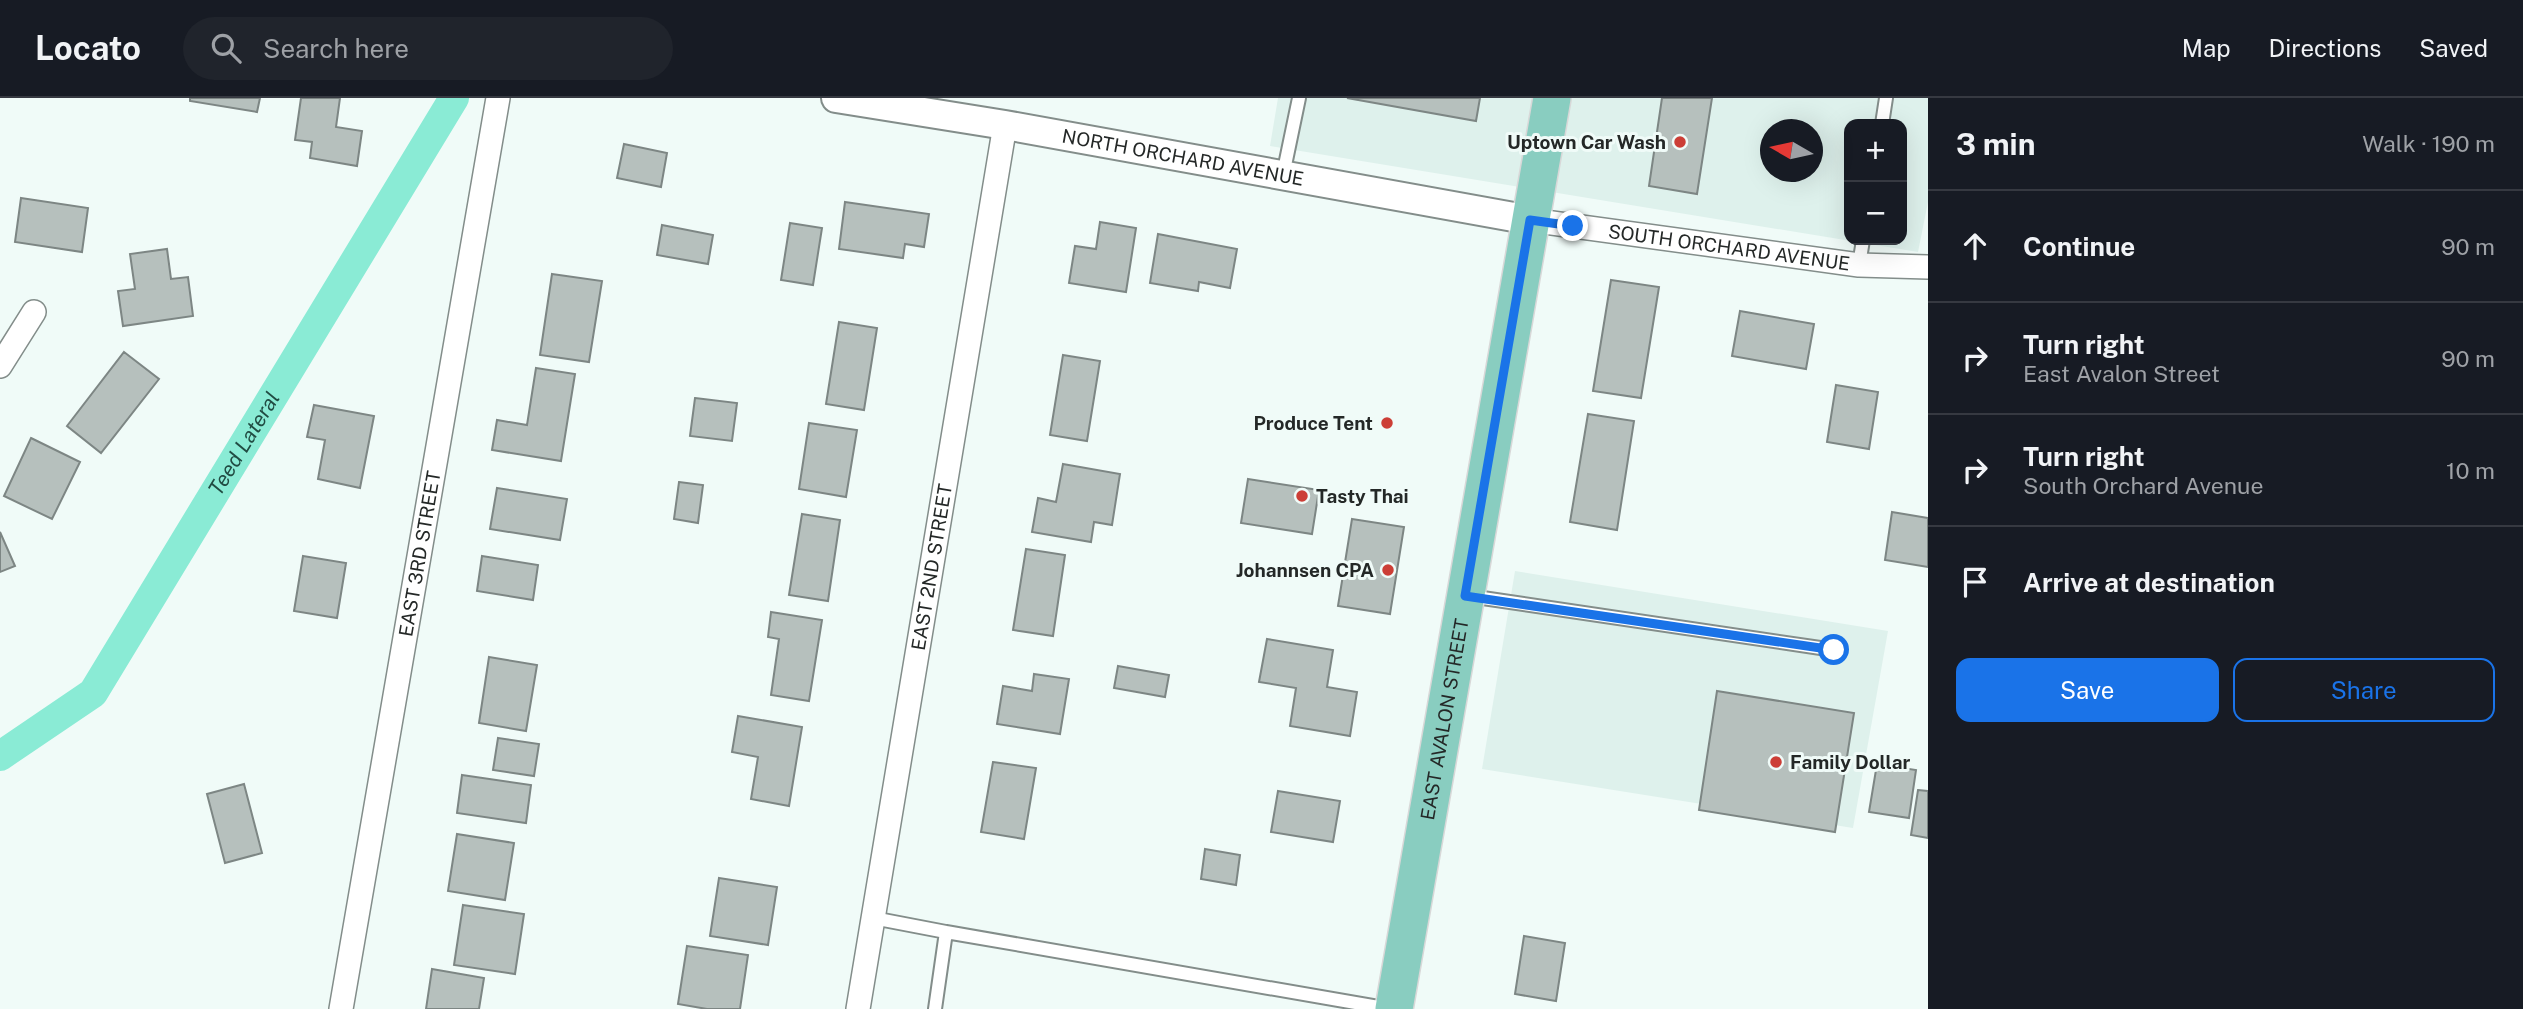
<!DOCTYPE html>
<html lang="en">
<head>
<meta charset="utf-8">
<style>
	:root { --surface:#171b24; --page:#20242c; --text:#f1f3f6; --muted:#9ea1a6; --line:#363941; --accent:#1a73e8 }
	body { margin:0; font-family:"Public Sans",sans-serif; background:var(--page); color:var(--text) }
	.controls { position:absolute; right:21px; top:21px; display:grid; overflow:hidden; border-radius:14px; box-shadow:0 7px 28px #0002 }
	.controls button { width:63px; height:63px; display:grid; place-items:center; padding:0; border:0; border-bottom:2px solid var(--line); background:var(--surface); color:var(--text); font:35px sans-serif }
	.compass { position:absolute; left:1760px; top:21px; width:63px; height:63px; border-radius:50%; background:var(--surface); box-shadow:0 7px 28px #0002; rotate:279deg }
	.stop { position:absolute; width:21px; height:21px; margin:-16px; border:5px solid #1a73e8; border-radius:50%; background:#fff }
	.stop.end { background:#1a73e8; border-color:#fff; box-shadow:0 2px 7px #0008 }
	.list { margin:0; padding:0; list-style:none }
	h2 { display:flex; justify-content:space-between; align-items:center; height:91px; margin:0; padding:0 28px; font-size:30px }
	h2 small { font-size:23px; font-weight:400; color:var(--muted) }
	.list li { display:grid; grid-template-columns:46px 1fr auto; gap:21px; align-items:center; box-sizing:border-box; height:112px; padding:0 28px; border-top:2px solid var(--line) }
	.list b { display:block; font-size:26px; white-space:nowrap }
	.list p { margin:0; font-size:23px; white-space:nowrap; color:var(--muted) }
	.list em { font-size:23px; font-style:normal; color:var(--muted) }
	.actions { display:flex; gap:14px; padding:21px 28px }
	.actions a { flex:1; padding:16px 0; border:2px solid var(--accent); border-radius:14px; text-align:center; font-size:24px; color:var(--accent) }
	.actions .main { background:var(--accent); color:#fff }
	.icon { flex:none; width:38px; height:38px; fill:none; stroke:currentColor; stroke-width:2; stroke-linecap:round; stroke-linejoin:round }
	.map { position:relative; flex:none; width:1928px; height:911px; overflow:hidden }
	header { display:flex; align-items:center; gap:42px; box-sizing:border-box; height:98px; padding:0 35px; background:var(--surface); border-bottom:2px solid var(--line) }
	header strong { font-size:33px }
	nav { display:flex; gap:38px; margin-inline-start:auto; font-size:24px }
	.search { width:490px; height:63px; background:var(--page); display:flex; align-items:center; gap:18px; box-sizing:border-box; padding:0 24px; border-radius:38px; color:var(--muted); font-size:26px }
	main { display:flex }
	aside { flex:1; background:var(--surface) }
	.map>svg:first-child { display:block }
	.built { fill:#def1ec; fill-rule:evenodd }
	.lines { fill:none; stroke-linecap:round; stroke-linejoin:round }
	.canal { stroke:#8aebd5; stroke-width:30 }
	.building { fill:#b6c0bd; stroke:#7d8684; stroke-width:2 }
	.service-casing { stroke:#838d8a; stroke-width:16 }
	.minor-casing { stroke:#838d8a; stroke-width:26 }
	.tertiary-casing { stroke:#838d8a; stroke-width:32 }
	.primary-casing { stroke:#d8d8d8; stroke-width:40 }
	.service { stroke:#fff; stroke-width:12 }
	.minor { stroke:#fff; stroke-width:23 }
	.tertiary { stroke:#fff; stroke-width:28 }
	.primary { stroke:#89cdc0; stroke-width:37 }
	.route { stroke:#1a73e8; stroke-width:9 }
	.poi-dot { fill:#cc3e36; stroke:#f0fbf8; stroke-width:2.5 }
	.labels { text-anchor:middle; stroke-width:6; stroke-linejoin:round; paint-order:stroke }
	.poi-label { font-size:19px; font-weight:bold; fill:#242827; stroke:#f0fbf8; text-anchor:end }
	.street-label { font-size:19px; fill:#242827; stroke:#f0fbf8 }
	.water-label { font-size:21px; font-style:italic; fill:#214c43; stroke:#f0fbf8 }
</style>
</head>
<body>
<header>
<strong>Locato</strong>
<div class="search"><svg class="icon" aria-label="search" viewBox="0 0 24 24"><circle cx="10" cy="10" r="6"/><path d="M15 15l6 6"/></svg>Search here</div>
<nav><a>Map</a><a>Directions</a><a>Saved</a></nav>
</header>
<main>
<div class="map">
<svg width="1928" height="911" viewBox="0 0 1928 911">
	<rect width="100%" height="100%" fill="#f0fbf8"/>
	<path class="built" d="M 1278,0 L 1928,0 L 1928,104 L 1918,154 L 1270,48 ZM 1849,26 L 1902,26 L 1902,142 L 1849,142 ZM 1770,32 L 1812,32 L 1812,74 L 1770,74 Z
		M 1515,473 L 1888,533 L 1853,730 L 1482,671 Z"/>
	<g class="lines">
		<path class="canal" id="s1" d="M 0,658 L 93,595 L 454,0"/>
	</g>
	<path class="building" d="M 190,0 L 260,0 L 257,14 L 190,3 Z
		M 301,0 L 340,0 L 336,29 L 362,33 L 357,68 L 310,60 L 312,44 L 295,42 Z
		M 1347,0 L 1480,0 L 1476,23 Z
		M 1662,0 L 1712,0 L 1697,96 L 1649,88 Z
		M 624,46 L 667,55 L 661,89 L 617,80 Z
		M 21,100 L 88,110 L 82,154 L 15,144 Z
		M 845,104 L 929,116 L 924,149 L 905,146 L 903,160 L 839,151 Z
		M 1100,124 L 1136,130 L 1126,194 L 1069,185 L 1075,148 L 1096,151 Z
		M 790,125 L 822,130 L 813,187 L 781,182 Z
		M 662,127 L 713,137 L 708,166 L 657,157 Z
		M 1158,136 L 1237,151 L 1230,190 L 1199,184 L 1198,193 L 1150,185 Z
		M 167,151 L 171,181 L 188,179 L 193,218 L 123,228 L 118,193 L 135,191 L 130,156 Z
		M 552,176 L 602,183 L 589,264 L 540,257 Z
		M 1611,182 L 1659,189 L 1641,300 L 1593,293 Z
		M 1740,213 L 1814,226 L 1806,271 L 1732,258 Z
		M 839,224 L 877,230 L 864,312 L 826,306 Z
		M 124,254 L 159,281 L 101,355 L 67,328 Z
		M 1063,257 L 1100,263 L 1087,343 L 1050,337 Z
		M 536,270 L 575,276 L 561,363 L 492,352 L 497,322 L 527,327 Z
		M 1836,287 L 1878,294 L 1869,351 L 1827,344 Z
		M 695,300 L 737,305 L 732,343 L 690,338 Z
		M 314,307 L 374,318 L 360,390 L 318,381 L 325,342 L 307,339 Z
		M 1588,316 L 1634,323 L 1617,432 L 1570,424 Z
		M 809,325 L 857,332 L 846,399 L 799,391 Z
		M 31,340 L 80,364 L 52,421 L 4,398 Z
		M 1063,366 L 1120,376 L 1112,427 L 1094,424 L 1091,444 L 1032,434 L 1038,400 L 1056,404 Z
		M 1248,381 L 1319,392 L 1312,436 L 1241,425 Z
		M 679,384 L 703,387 L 698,425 L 674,421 Z
		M 497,390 L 567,401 L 560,442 L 490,431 Z
		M 1892,414 L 1928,420 L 1928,469 L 1885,462 Z
		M 802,416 L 840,422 L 828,503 L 789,497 Z
		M 1352,421 L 1404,429 L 1390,516 L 1338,508 Z
		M 0,434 L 15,468 L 0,474 Z
		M 1026,451 L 1065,457 L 1053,538 L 1013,532 Z
		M 303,458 L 346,465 L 337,520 L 294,513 Z
		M 482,458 L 538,467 L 533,502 L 477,493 Z
		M 771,514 L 822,522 L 809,603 L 771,597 L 779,541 L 768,539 Z
		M 1267,541 L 1333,552 L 1327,589 L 1357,594 L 1350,638 L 1290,628 L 1296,590 L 1259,584 Z
		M 489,559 L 537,567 L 526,633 L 479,625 Z
		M 1118,568 L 1169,577 L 1165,599 L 1114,590 Z
		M 1034,576 L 1069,581 L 1060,636 L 997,626 L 1003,588 L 1032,593 Z
		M 1717,593 L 1854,615 L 1835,734 L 1699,712 Z
		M 738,618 L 802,629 L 789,708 L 751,701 L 758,659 L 732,654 Z
		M 498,640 L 539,646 L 534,678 L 493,672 Z
		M 993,664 L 1036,670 L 1024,741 L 981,734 Z
		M 1877,666 L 1916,672 L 1909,720 L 1869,714 Z
		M 462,677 L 531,687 L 526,725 L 457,715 Z
		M 244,686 L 262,755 L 225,765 L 207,696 Z
		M 1918,692 L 1928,693 L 1928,740 L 1911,737 Z
		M 1278,693 L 1340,703 L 1333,744 L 1271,734 Z
		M 457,736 L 514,745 L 505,802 L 448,793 Z
		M 1205,751 L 1240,757 L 1236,787 L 1201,781 Z
		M 719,780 L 777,789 L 768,847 L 710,838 Z
		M 463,807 L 524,816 L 515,876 L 454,867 Z
		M 1524,838 L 1565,845 L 1556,903 L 1515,896 Z
		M 687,848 L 748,857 L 740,911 L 707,911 L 678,906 Z
		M 432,871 L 484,880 L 479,911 L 426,911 Z"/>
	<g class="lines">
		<g class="service-casing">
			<path id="service" d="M 1882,26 L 1886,0
				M 1283,77 L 1299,0
				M 1859,167 L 1863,142
				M 1469,498 L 1834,552
				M 873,820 L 946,834
				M 935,911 L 946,834 L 1390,911"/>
		</g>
		<g class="minor-casing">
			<g id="minor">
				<path id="s2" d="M 1530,122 L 1859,167 L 1928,169"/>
				<path d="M 0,268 L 34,214"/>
				<path id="s3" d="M 341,911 L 498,0"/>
				<path id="s4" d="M 858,911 L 1005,27"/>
			</g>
		</g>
		<g class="tertiary-casing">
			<g id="tertiary">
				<path id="s5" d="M 836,0 L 1005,27 L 1530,122"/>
			</g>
		</g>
		<g class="primary-casing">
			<g id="primary">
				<path id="s6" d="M 1394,911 L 1552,0"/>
			</g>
		</g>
		<use href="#service" class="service"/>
		<use href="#minor" class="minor"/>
		<use href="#tertiary" class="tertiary"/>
		<use href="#primary" class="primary"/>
	</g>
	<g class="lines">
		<path class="route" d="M 1573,128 L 1530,122 L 1465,498 L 1834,552"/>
	</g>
	<g class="poi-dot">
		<circle cx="1680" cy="44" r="7"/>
		<circle cx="1387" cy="325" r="7"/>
		<circle cx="1302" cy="398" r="7"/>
		<circle cx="1388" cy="472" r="7"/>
		<circle cx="1776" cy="664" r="7"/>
	</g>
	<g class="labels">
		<g class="poi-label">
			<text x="1666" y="51">Uptown Car Wash</text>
			<text x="1373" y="332">Produce Tent</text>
			<text x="1316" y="405" text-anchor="start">Tasty Thai</text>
			<text x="1374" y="479">Johannsen CPA</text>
			<text x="1790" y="671" text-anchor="start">Family Dollar</text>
		</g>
		<g class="street-label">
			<text dy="7" stroke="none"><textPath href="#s5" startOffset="352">NORTH ORCHARD AVENUE</textPath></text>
			<text dy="7" stroke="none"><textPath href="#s2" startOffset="201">SOUTH ORCHARD AVENUE</textPath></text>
			<text dy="7" stroke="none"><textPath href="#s3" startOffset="462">EAST 3RD STREET</textPath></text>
			<text dy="7" stroke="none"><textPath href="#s4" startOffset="448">EAST 2ND STREET</textPath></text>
			<text dy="7" stroke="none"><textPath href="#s6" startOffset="294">EAST AVALON STREET</textPath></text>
		</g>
		<g class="water-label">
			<text dy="7" stroke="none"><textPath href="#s1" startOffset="404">Teed Lateral</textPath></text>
		</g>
	</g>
</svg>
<div class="controls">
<button>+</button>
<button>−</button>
</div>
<svg class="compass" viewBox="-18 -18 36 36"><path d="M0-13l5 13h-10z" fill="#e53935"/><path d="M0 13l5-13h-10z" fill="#9ea1a6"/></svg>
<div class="stop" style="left:1834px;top:552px"></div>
<div class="stop end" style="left:1573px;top:128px"></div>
</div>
<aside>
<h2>3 min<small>Walk · 190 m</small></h2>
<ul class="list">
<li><svg class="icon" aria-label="ahead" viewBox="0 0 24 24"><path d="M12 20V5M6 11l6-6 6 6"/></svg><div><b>Continue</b></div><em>90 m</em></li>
<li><svg class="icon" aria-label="right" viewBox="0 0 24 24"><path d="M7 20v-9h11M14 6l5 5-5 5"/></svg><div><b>Turn right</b><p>East Avalon Street</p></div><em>90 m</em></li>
<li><svg class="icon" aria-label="right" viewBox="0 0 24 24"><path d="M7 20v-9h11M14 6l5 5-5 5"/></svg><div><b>Turn right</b><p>South Orchard Avenue</p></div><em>10 m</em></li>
<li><svg class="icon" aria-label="arrive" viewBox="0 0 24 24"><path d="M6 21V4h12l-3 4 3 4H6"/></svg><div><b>Arrive at destination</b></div></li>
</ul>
<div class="actions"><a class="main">Save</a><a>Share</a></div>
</aside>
</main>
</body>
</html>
